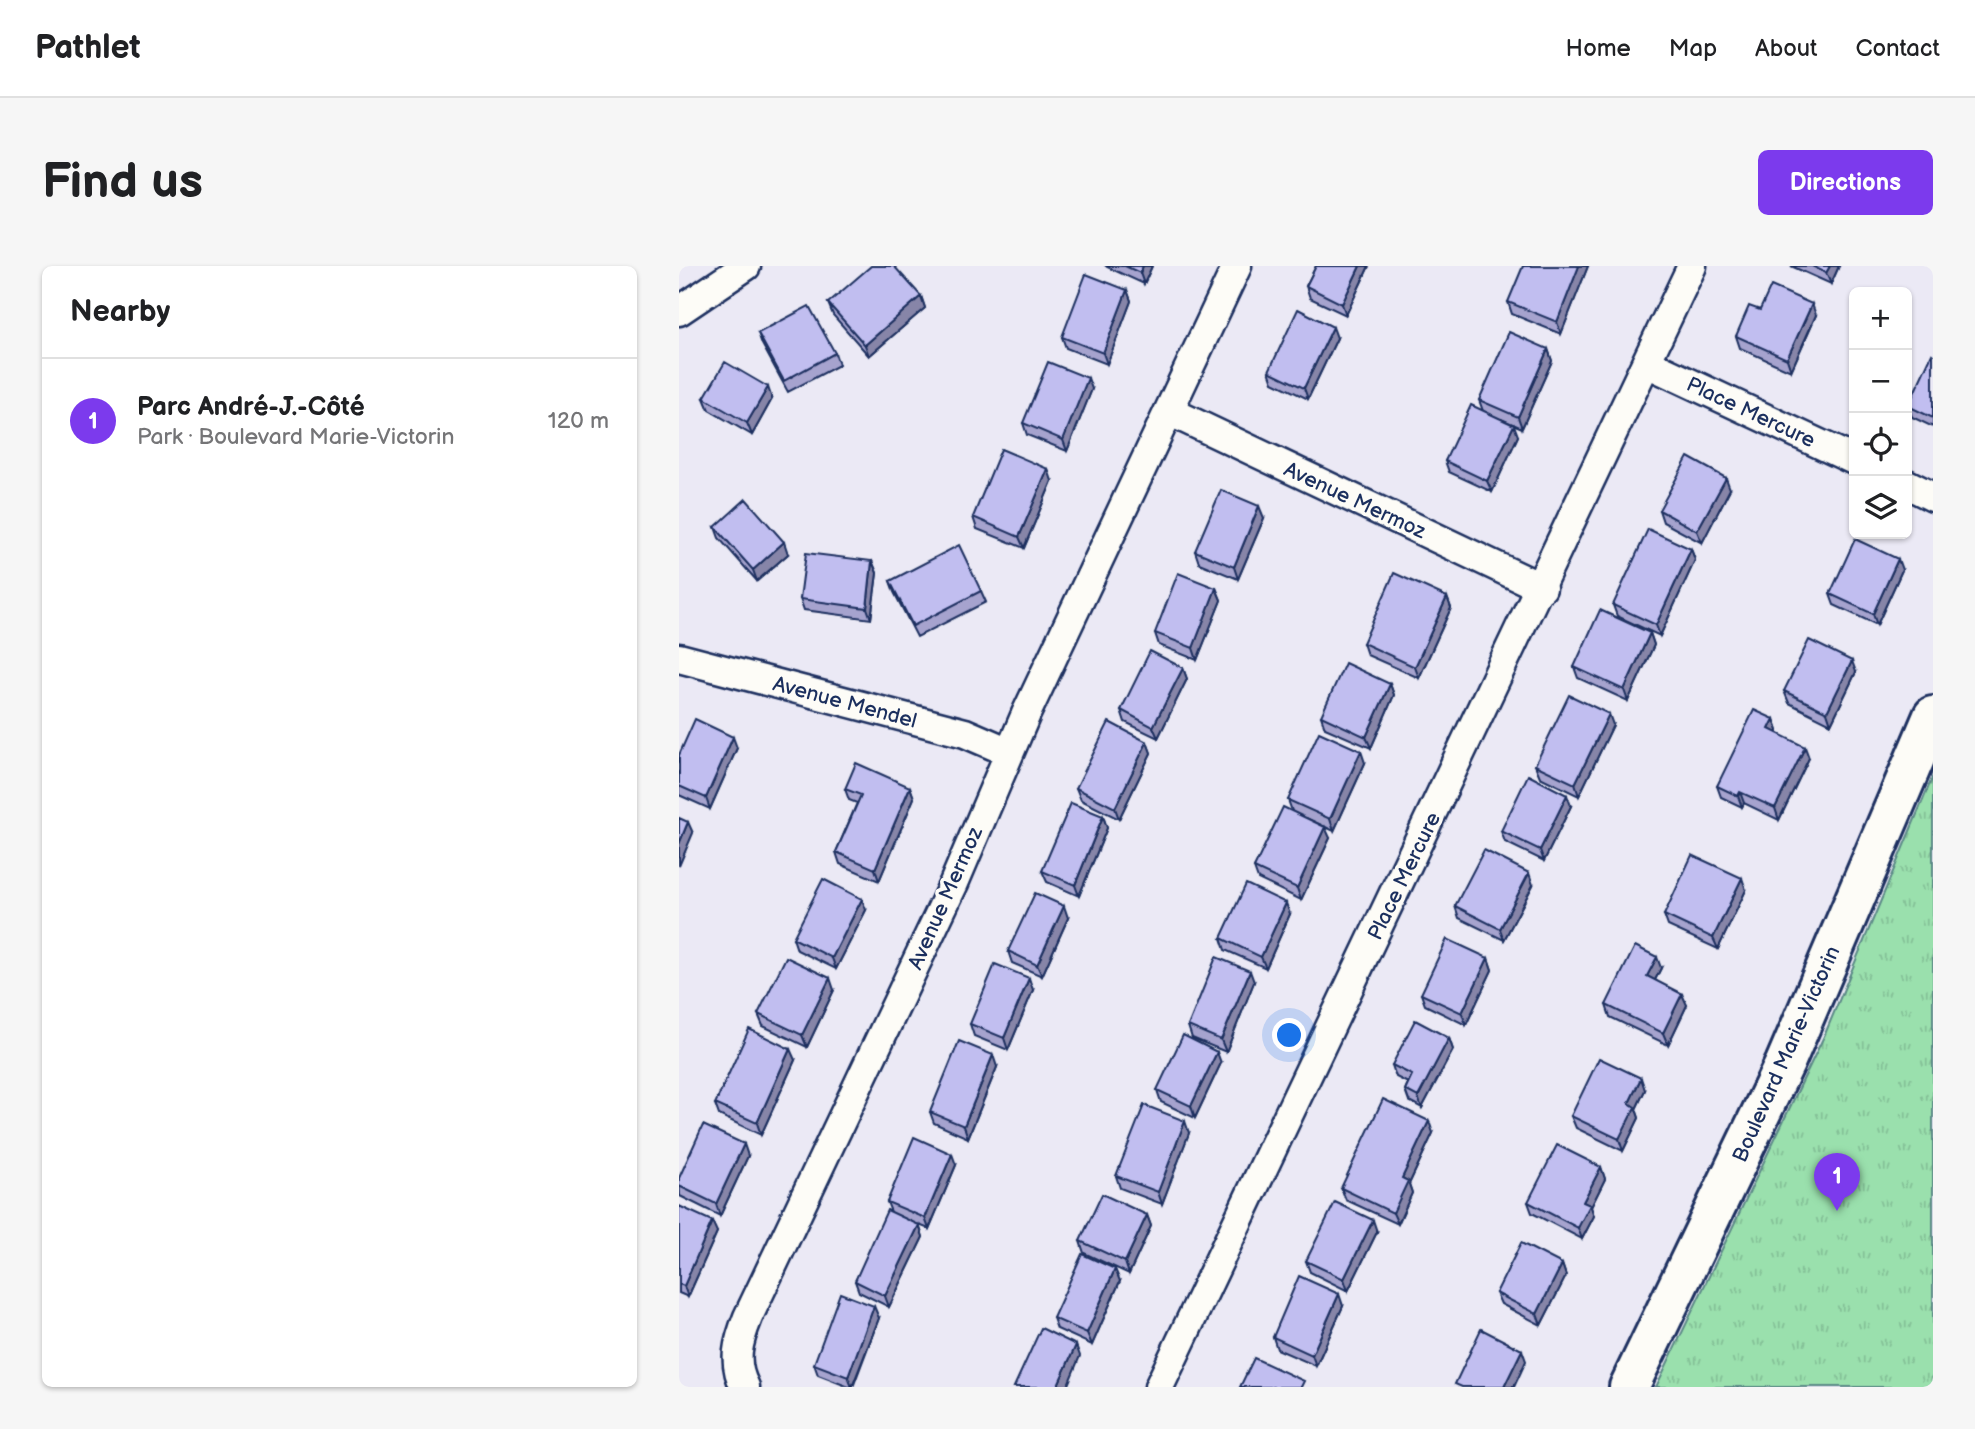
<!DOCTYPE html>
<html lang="en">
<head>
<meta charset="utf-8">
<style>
	:root { --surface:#fff; --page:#f6f6f6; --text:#202124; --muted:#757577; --line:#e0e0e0; --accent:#7c3aed }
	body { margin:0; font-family:"Balsamiq Sans",sans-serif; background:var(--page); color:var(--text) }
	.controls { position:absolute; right:21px; top:21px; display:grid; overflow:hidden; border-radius:10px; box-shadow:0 2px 5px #0004 }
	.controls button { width:63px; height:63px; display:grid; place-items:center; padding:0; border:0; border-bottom:2px solid var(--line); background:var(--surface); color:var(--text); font:35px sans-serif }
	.you { position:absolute; left:611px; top:770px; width:24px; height:24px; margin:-18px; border:5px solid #fff; border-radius:50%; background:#1a73e8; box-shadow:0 0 0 10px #1a73e833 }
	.badge { display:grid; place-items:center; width:46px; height:46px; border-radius:50%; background:var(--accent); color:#fff; font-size:23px; font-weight:700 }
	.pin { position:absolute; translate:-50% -58px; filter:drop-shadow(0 2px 4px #0008) }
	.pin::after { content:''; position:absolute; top:37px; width:24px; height:21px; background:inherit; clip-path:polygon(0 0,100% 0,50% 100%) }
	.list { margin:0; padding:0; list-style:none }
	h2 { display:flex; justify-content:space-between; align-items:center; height:91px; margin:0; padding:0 28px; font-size:30px }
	h2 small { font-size:23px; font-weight:400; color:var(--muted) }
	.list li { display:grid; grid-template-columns:46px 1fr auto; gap:21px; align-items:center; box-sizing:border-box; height:126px; padding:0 28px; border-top:2px solid var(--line) }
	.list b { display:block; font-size:26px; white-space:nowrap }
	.list p { margin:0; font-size:23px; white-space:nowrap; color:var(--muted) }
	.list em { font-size:23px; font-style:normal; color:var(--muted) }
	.icon { flex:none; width:38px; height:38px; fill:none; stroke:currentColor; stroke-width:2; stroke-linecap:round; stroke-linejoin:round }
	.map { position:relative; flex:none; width:1254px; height:1121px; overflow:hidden; border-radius:10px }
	header { display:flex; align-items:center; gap:42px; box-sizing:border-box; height:98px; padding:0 35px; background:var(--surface); border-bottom:2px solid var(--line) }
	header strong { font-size:33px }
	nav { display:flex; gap:38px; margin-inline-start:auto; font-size:24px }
	.intro { display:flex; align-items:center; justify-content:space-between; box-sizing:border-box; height:168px; padding:0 42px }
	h1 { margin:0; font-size:49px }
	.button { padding:18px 32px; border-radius:10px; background:var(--accent); color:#fff; font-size:24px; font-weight:700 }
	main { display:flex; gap:42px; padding:0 42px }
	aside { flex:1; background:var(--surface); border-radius:10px; box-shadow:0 2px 5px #0004 }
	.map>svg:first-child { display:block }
	.grass { fill:url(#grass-tufts); stroke:#5a8886; stroke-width:2 }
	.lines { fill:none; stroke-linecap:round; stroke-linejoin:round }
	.street-casing { stroke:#1b2f5e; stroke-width:33 }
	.secondary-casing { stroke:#1b2f5e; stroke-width:44 }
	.street { stroke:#fdfcf7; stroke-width:28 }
	.secondary { stroke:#fdfcf7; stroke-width:38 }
	.wall { fill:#a6a3ce; stroke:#1b2f5e; stroke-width:2 }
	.shaded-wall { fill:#8785a8; stroke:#1b2f5e; stroke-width:2 }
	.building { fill:#c1bef0; stroke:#1b2f5e; stroke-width:2 }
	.labels { text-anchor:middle; stroke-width:7; stroke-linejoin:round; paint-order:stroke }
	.street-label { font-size:21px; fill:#1b2f5e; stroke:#fdfcf7 }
</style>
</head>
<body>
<header>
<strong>Pathlet</strong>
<nav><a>Home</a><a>Map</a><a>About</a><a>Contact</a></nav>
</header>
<div class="intro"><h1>Find us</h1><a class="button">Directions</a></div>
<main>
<aside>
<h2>Nearby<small></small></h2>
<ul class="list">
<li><span class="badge">1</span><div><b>Parc André-J.-Côté</b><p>Park · Boulevard Marie-Victorin</p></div><em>120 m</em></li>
</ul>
</aside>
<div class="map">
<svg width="1254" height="1121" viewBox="0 0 1254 1121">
	<defs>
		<pattern id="grass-tufts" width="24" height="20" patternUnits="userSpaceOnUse" patternTransform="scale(1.75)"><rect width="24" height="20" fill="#9ae0ad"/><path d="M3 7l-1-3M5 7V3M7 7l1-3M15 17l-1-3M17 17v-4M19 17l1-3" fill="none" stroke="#84c097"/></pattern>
	</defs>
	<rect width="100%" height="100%" fill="#ebe9f5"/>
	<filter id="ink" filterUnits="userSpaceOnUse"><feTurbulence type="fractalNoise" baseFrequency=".0143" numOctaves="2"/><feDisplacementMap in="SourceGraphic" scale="14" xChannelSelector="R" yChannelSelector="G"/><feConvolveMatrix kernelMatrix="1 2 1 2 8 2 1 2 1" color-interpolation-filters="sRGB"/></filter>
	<g filter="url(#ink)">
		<path class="grass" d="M 1254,510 L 1254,1121 L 977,1121 L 1146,768 Z"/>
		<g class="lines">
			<g class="street-casing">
				<path id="street" d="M 0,45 L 67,0
					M 968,97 L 1175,194
					M 490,145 L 863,322
					M 1228,218 L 1254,231
					M 0,392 L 286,467 L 330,486
					M 66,1121 C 53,1096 59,1076 69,1051 L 275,617 L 347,448 L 558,0
					M 480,1121 L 1013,0"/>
			</g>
			<g class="secondary-casing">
				<path id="secondary" d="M 950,1121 L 1106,797 L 1254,450"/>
			</g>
			<use href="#street" class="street"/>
			<use href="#secondary" class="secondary"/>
		</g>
		<path class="wall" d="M 427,0 L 473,0 L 465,18 L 428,1 Z
			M 637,0 L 690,0 L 667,49 L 631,32 L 627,20 Z
			M 909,0 L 882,68 L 833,48 L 829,36 Z
			M 1112,0 L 1160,0 L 1152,18 Z
			M 448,24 L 452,35 L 428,98 L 387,82 L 383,71 Z
			M 242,30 L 246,42 L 190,90 L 154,49 L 149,37 Z
			M 1081,44 L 1137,49 L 1112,105 L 1061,82 L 1057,70 Z
			M 79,67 L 156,87 L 160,99 L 109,126 L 83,78 Z
			M 658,72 L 629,133 L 594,116 L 590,105 Z
			M 869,83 L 873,95 L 843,162 L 822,153 L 839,170 L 813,226 L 770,206 L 766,195 L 804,145 L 800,134 Z
			M 1254,89 L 1254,161 L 1233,151 L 1229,140 Z
			M 413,123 L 388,185 L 348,169 L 344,157 Z
			M 25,132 L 93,133 L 73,169 L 30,144 Z
			M 373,215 L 345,282 L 298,263 L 294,251 Z
			M 1051,223 L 1023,277 L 984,256 L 980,244 Z
			M 585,252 L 559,313 L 520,297 L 516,285 Z
			M 36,261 L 109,288 L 78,315 L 40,272 Z
			M 1012,283 L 1016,294 L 981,370 L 938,350 L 934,339 Z
			M 193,295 L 198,307 L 192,353 L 125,344 L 121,333 Z
			M 1223,304 L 1198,359 L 1155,339 L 1151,328 Z
			M 211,315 L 302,325 L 307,336 L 238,371 L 215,326 Z
			M 537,322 L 542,334 L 518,394 L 480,379 L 476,367 Z
			M 768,331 L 772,342 L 740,412 L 688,389 L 684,377 Z
			M 971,367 L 975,379 L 949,435 L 899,412 L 895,401 Z
			M 504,402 L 508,413 L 479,472 L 446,456 L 442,444 Z
			M 1177,406 L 1152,458 L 1110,437 L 1105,425 Z
			M 711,418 L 715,429 L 692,482 L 646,462 L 642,450 Z
			M 1095,453 L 1099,465 L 1098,467 L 1130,492 L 1100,554 L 1065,537 L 1063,541 L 1042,531 L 1038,520 Z
			M 934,459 L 900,530 L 861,511 L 856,499 Z
			M 468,476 L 472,487 L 440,553 L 402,534 L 397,522 Z
			M 58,482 L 31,543 L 0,529 L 0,489 Z
			M 686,497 L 655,565 L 627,552 L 651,572 L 622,634 L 579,613 L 575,602 L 613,545 L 609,534 Z
			M 231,521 L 235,532 L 200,615 L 161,598 L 157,586 L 178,537 L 170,534 L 166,523 Z
			M 892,540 L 865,595 L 826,576 L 822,565 Z
			M 424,550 L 428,562 L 400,630 L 368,616 L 363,605 Z
			M 854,619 L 825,674 L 780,652 L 776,640 Z
			M 1067,624 L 1039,683 L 989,660 L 985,649 Z
			M 187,644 L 157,703 L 118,684 L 114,672 Z
			M 611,648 L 587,702 L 546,684 L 542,672 Z
			M 389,652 L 363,710 L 333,697 L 329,685 Z
			M 809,692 L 813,704 L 787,759 L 746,739 L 742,728 Z
			M 982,702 L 976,714 L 1008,739 L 989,779 L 931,751 L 927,739 Z
			M 575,716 L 547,786 L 513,772 L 509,760 Z
			M 155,724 L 128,781 L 84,760 L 79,748 Z
			M 354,724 L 329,784 L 295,770 L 291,758 Z
			M 770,772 L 774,784 L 743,842 L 730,835 L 726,824 L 729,817 L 717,811 L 713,799 Z
			M 116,794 L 82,869 L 40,849 L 36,838 Z
			M 542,797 L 516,852 L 482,836 L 478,824 Z
			M 318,801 L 289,872 L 255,857 L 251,846 Z
			M 966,824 L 957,843 L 960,852 L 944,885 L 897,862 L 892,850 Z
			M 510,867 L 483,938 L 441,922 L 437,910 Z
			M 754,867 L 730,918 L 733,927 L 719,958 L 667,934 L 662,922 Z
			M 69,890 L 41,950 L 1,930 L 0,912 Z
			M 277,899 L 250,963 L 240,959 L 244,971 L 210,1041 L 180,1026 L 176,1015 L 212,946 L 208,936 Z
			M 922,901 L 926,913 L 912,941 L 915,950 L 903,973 L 853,947 L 849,936 Z
			M 0,940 L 38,966 L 9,1031 L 0,1027 Z
			M 468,949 L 472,960 L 450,1008 L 405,987 L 401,975 Z
			M 698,966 L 669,1025 L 631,1006 L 627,995 Z
			M 883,998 L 887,1010 L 862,1059 L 822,1038 L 817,1027 Z
			M 441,1015 L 413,1079 L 378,1063 L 374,1052 Z
			M 664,1040 L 637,1100 L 598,1083 L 594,1071 Z
			M 200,1052 L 174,1121 L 170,1121 L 139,1109 L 135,1098 Z"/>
		<path class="shaded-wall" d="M 464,0 L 473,0 L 465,18 L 461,7 Z
			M 681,0 L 690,0 L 667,49 L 663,38 Z
			M 900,0 L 909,0 L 882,68 L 878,56 Z
			M 1151,0 L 1160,0 L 1152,18 L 1147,7 Z
			M 448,24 L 452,35 L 428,98 L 424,87 Z
			M 242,30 L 246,42 L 190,90 L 186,79 Z
			M 1133,38 L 1137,49 L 1112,105 L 1108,93 Z
			M 654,61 L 658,72 L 629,133 L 625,122 Z
			M 869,83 L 873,95 L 843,162 L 839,151 Z
			M 409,112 L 413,123 L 388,185 L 384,174 Z
			M 89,121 L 93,133 L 73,169 L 68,157 Z
			M 835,159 L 839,170 L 813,226 L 808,215 Z
			M 369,203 L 373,215 L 345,282 L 340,271 Z
			M 1047,212 L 1051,223 L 1023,277 L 1018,265 Z
			M 580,240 L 585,252 L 559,313 L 555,301 Z
			M 105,276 L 109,288 L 78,315 L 74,304 Z
			M 1012,283 L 1016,294 L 981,370 L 977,359 Z
			M 1219,293 L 1223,304 L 1198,359 L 1194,348 Z
			M 193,295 L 198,307 L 192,353 L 188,342 Z
			M 537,322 L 542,334 L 518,394 L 514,382 Z
			M 768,331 L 772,342 L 740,412 L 736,401 Z
			M 971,367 L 975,379 L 949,435 L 945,424 Z
			M 1173,395 L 1177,406 L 1152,458 L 1148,446 Z
			M 504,402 L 508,413 L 479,472 L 474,461 Z
			M 711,418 L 715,429 L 692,482 L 687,471 Z
			M 930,448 L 934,459 L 900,530 L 896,518 Z
			M 1095,453 L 1099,465 L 1094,475 L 1090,463 Z
			M 54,471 L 58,482 L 31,543 L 27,532 Z
			M 468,476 L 472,487 L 440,553 L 436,542 Z
			M 1126,481 L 1130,492 L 1100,554 L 1096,542 Z
			M 682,485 L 686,497 L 655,565 L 651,553 Z
			M 231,521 L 235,532 L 200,615 L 196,603 Z
			M 1061,526 L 1065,537 L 1063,541 L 1059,530 Z
			M 888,529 L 892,540 L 865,595 L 861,584 Z
			M 424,550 L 428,562 L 400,630 L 396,619 Z
			M 9,556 L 14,567 L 0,600 L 0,578 Z
			M 646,561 L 651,572 L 622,634 L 618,622 Z
			M 850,607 L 854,619 L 825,674 L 821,663 Z
			M 1063,612 L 1067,624 L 1039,683 L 1034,672 Z
			M 183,633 L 187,644 L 157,703 L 153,692 Z
			M 607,637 L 611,648 L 587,702 L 582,691 Z
			M 385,640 L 389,652 L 363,710 L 358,699 Z
			M 978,691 L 982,702 L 972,722 L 968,710 Z
			M 809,692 L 813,704 L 787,759 L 783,747 Z
			M 571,705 L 575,716 L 547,786 L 542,774 Z
			M 151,712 L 155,724 L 128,781 L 123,769 Z
			M 350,712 L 354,724 L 329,784 L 325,772 Z
			M 1003,728 L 1008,739 L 989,779 L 984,767 Z
			M 770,772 L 774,784 L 743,842 L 739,831 Z
			M 111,783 L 116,794 L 82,869 L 78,857 Z
			M 538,786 L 542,797 L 516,852 L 512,840 Z
			M 314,789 L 318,801 L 289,872 L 285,860 Z
			M 962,812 L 966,824 L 957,843 L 960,852 L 944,885 L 940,873 L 950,837 Z
			M 506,855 L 510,867 L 483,938 L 479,926 Z
			M 750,855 L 754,867 L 730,918 L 733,927 L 719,958 L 714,947 L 723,912 Z
			M 65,878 L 69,890 L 41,950 L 37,938 Z
			M 273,888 L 277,899 L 250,963 L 246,952 Z
			M 922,901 L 926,913 L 912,941 L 915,950 L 903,973 L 899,962 L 904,936 Z
			M 468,949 L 472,960 L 450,1008 L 446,996 Z
			M 694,954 L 698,966 L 669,1025 L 665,1013 Z
			M 33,955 L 38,966 L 9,1031 L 5,1020 Z
			M 240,959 L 244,971 L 210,1041 L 206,1030 Z
			M 883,998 L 887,1010 L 862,1059 L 858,1048 Z
			M 436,1003 L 441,1015 L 413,1079 L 408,1067 Z
			M 660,1028 L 664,1040 L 637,1100 L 633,1089 Z
			M 195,1040 L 200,1052 L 173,1121 L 169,1111 Z
			M 397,1079 L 401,1090 L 388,1121 L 378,1121 Z
			M 843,1084 L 847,1095 L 835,1121 L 825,1121 Z"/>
		<path class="building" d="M 192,0 L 215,0 L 242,30 L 186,79 L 149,37 Z
			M 446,0 L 464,0 L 461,7 Z
			M 637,0 L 681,0 L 663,38 L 627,20 Z
			M 844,0 L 900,0 L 878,56 L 829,36 Z
			M 1133,0 L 1151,0 L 1147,7 Z
			M 407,8 L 448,24 L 424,87 L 383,71 Z
			M 1092,20 L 1133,38 L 1108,93 L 1057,70 L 1070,40 L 1081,44 Z
			M 130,40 L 156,87 L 105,115 L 79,67 Z
			M 619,43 L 654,61 L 625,122 L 590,105 Z
			M 830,66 L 869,83 L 839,151 L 800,134 Z
			M 1253,88 L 1254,89 L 1254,152 L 1229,140 Z
			M 46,96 L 89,121 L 68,157 L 25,132 Z
			M 369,96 L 409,112 L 384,174 L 344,157 Z
			M 792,139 L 835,159 L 808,215 L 766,195 Z
			M 322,183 L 369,203 L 340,271 L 294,251 Z
			M 1009,191 L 1047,212 L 1018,265 L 980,244 Z
			M 542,224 L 580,240 L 555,301 L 516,285 Z
			M 67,233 L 105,276 L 74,304 L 36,261 Z
			M 969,263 L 1012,283 L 977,359 L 934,339 Z
			M 1176,273 L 1219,293 L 1194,348 L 1151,328 Z
			M 280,279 L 302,325 L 234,360 L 211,315 Z
			M 127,287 L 193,295 L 188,342 L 121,333 Z
			M 499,307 L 537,322 L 514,382 L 476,367 Z
			M 715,307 L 768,331 L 736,401 L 684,377 Z
			M 921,344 L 971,367 L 945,424 L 895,401 Z
			M 1130,374 L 1173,395 L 1148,446 L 1105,425 Z
			M 471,385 L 504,402 L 474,461 L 442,444 Z
			M 666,397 L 711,418 L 687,471 L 642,450 Z
			M 890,429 L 930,448 L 896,518 L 856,499 Z
			M 1075,444 L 1095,453 L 1090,463 L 1126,481 L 1096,542 L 1061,526 L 1059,530 L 1038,520 Z
			M 16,453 L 54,471 L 27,532 L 0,520 L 0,489 Z
			M 430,456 L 468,476 L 436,542 L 397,522 Z
			M 640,466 L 682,485 L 651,553 L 609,534 Z
			M 177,497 L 231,521 L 196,603 L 157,586 L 182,529 L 166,523 Z
			M 849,509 L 888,529 L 861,584 L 822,565 Z
			M 392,537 L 424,550 L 396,619 L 363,605 Z
			M 604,541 L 646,561 L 618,622 L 575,602 Z
			M 0,552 L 9,556 L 0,578 Z
			M 805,584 L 850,607 L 821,663 L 776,640 Z
			M 1013,589 L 1063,612 L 1034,672 L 985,649 Z
			M 144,613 L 183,633 L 153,692 L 114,672 Z
			M 567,618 L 607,637 L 582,691 L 542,672 Z
			M 356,627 L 385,640 L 358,699 L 329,685 Z
			M 768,673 L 809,692 L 783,747 L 742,728 Z
			M 956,680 L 978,691 L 968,710 L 1003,728 L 984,767 L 927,739 Z
			M 107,691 L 151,712 L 123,769 L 79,748 Z
			M 537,691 L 571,705 L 542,774 L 509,760 Z
			M 316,698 L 350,712 L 325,772 L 291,758 Z
			M 736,754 L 770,772 L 739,831 L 726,824 L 733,809 L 713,799 Z
			M 70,763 L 111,783 L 78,857 L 36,838 Z
			M 504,769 L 538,786 L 512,840 L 478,824 Z
			M 280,775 L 314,789 L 285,860 L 251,846 Z
			M 920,792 L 962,812 L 950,837 L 956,841 L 940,873 L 892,850 Z
			M 704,833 L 750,855 L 723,912 L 729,915 L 714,947 L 662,922 Z
			M 465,839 L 506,855 L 479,926 L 437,910 Z
			M 24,859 L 65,878 L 37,938 L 0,920 L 0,912 Z
			M 235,871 L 273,888 L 246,952 L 208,936 Z
			M 878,879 L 922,901 L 904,936 L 911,939 L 899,962 L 849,936 Z
			M 423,928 L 468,949 L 446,996 L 401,975 Z
			M 656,936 L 694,954 L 665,1013 L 627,995 Z
			M 0,940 L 33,955 L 5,1020 L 0,1018 Z
			M 208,944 L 240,959 L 206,1030 L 176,1015 Z
			M 842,977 L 883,998 L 858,1048 L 817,1027 Z
			M 403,988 L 436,1003 L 408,1067 L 374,1052 Z
			M 620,1010 L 660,1028 L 633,1089 L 594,1071 Z
			M 161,1027 L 195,1040 L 169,1111 L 135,1098 Z
			M 362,1062 L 397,1079 L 378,1121 L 335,1121 Z
			M 802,1063 L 843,1084 L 825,1121 L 783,1121 L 776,1118 Z
			M 575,1092 L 625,1115 L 622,1121 L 561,1121 Z"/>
	</g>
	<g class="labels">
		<g class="street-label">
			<text transform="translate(1072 146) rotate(25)" y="7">Place Mercure</text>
			<text transform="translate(676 234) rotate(25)" y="7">Avenue Mermoz</text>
			<text transform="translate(166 436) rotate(15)" y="7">Avenue Mendel</text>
			<text transform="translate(725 610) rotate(-64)" y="7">Place Mercure</text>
			<text transform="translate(266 632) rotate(-66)" y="7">Avenue Mermoz</text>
			<text transform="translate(1107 788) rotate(-66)" y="7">Boulevard Marie-Victorin</text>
		</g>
	</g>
</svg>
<div class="controls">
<button>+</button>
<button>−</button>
<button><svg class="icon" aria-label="locate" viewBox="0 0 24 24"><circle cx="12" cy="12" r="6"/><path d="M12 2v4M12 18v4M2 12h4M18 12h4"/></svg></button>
<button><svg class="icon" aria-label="layers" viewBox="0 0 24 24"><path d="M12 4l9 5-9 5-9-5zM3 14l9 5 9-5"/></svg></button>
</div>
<div class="you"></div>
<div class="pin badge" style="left:1158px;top:945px">1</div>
</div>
</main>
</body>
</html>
